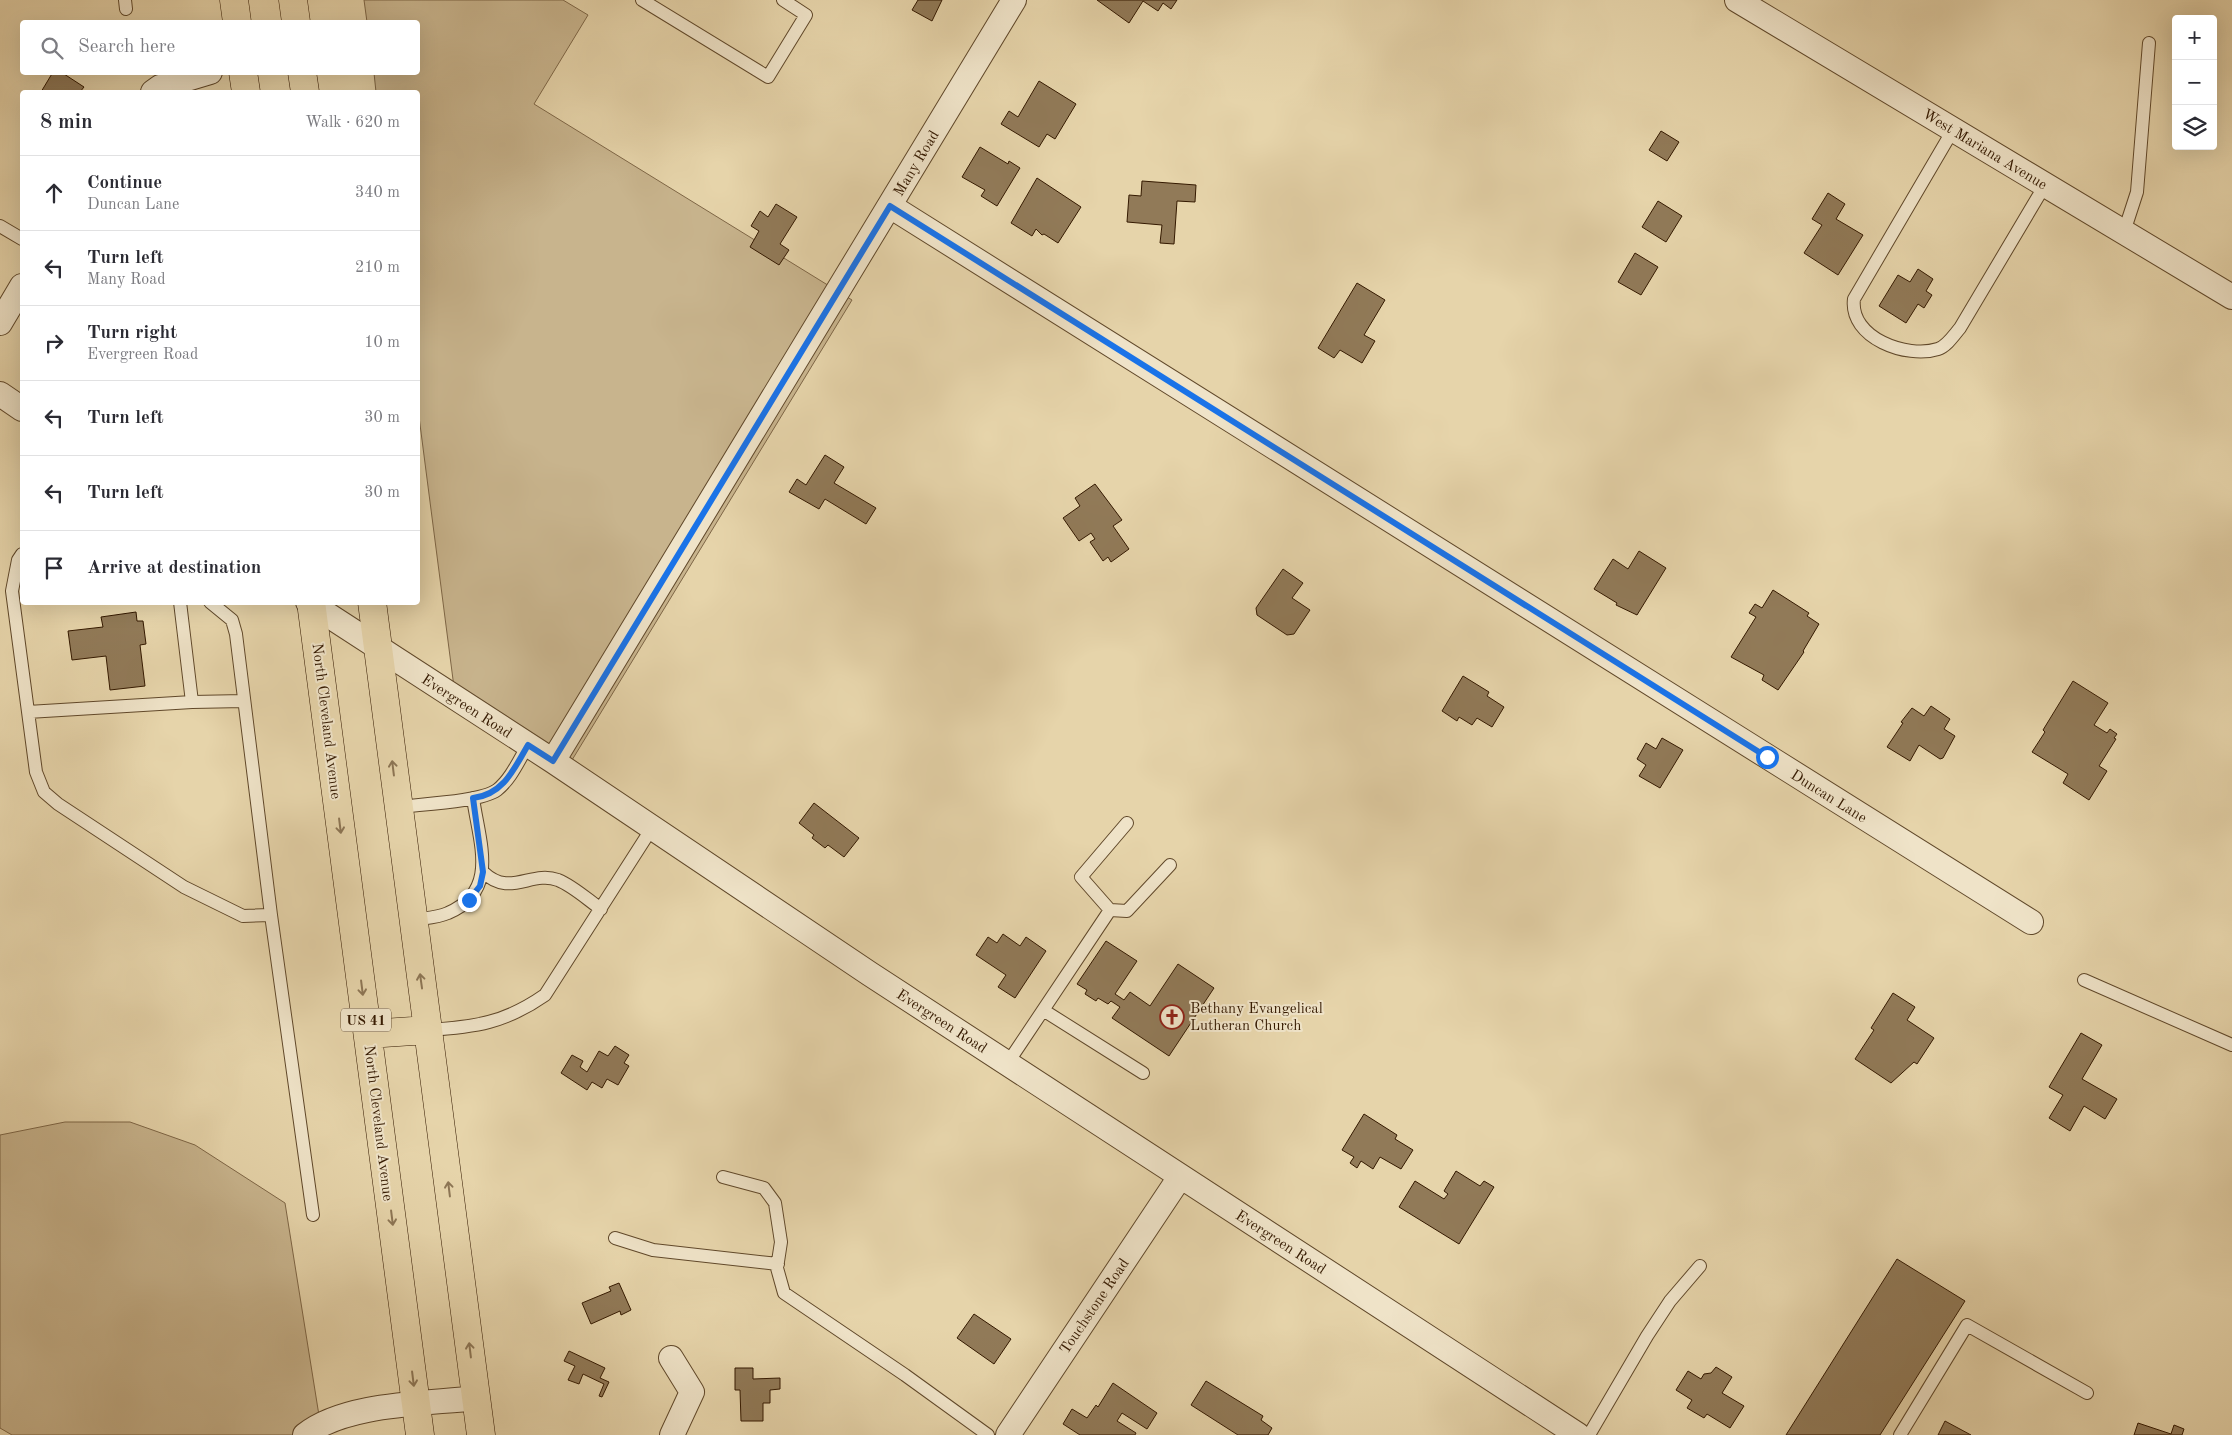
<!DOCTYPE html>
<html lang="en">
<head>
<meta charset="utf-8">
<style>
	:root { --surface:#fff; --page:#f2f2f3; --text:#2b2b33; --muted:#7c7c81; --line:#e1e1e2 }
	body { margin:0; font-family:"Old Standard TT",serif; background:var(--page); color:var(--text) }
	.controls { position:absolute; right:15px; top:15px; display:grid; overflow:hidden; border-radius:5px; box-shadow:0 5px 20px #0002 }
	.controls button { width:45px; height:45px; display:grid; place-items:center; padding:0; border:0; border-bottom:1px solid var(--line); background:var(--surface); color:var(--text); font:25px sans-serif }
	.stop { position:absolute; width:15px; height:15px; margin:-11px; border:4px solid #1a73e8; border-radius:50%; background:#fff }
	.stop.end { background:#1a73e8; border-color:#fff; box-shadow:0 1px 5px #0008 }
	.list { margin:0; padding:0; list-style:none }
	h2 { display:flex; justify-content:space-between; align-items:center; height:65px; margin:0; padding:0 20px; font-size:21px }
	h2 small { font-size:16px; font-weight:400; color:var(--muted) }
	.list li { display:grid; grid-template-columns:32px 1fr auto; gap:15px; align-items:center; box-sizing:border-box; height:75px; padding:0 20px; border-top:1px solid var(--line) }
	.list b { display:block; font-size:19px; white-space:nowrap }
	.list p { margin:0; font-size:16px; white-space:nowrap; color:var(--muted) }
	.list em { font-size:16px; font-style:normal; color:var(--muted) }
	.icon { flex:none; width:28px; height:28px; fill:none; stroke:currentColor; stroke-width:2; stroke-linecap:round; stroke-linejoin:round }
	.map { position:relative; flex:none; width:2232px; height:1435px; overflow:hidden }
	.search { position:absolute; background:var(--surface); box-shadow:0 5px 20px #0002; left:20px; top:20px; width:400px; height:55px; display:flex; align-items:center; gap:12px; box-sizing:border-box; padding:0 18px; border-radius:5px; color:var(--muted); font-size:19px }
	.panel { position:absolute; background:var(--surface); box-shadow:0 5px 20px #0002; left:20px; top:90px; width:400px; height:515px; border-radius:5px }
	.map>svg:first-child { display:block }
	.green { fill:#c8b48d; stroke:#7e6646 }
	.building { fill:#917a58; stroke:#341900 }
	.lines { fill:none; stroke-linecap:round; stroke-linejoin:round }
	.lane-casing { stroke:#60482a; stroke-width:14 }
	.street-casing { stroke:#60482a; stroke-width:26 }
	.primary-casing { stroke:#341900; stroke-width:29 }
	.lane { stroke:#efe3c8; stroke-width:12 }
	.street { stroke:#efe3c8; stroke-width:24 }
	.primary { stroke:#e6d4aa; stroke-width:28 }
	.oneway { stroke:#8d7655 }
	.route { stroke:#1a73e8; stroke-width:6 }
	.labels { text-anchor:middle; stroke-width:4; stroke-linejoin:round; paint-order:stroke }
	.shield { fill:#efe3c8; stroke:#6c563c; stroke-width:1 }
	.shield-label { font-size:14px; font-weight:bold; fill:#341900 }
	.street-label { font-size:15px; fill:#341900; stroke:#efe3c8 }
	.poi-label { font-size:15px; fill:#341900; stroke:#efe3c8; text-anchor:start }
</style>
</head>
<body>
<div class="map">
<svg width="2232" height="1435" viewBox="0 0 2232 1435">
	<rect width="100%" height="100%" fill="#e6d4aa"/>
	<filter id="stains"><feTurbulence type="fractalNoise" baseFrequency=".004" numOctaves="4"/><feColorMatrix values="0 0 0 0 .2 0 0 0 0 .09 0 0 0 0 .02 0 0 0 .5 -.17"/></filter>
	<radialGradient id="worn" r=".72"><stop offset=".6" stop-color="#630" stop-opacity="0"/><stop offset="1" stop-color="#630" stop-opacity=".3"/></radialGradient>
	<path class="green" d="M 364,0 L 563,0 L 588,15 L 534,104 L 852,300 L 569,765 L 455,695 L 418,409 L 418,92 L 376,92 L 374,73 L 418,72 L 418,22 L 367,22 Z
		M 65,1122 L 130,1122 L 195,1145 L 285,1203 L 321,1428 L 311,1435 L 12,1435 L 0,1428 L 0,1135 Z"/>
	<path class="building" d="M 918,0 L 942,0 L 932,21 L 912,10 Z
		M 1097,0 L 1177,0 L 1171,9 L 1163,3 L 1158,11 L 1143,1 L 1129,23 Z
		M 53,72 L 61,72 L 84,87 L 80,92 L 41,92 Z
		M 1039,81 L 1076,104 L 1055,139 L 1047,134 L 1039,147 L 1001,124 L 1009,111 L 1018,117 Z
		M 1661,131 L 1679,142 L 1667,161 L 1649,150 Z
		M 980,147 L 1008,164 L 1009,161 L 1020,168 L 997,206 L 981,196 L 985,190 L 962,177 Z
		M 1037,178 L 1081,207 L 1058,243 L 1044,234 L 1042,235 L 1036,229 L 1032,236 L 1011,223 Z
		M 1142,181 L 1196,185 L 1195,202 L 1177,201 L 1174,244 L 1160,243 L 1162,225 L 1127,222 L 1129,195 L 1141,196 Z
		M 1828,193 L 1845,204 L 1836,219 L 1863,235 L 1838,275 L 1804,253 L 1822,225 L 1812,219 Z
		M 1658,201 L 1682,216 L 1666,242 L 1642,227 Z
		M 776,204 L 797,217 L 780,244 L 789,250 L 779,265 L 750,247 L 759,231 L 751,226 L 760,211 L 768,217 Z
		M 1635,253 L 1658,267 L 1641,295 L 1618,282 Z
		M 1918,269 L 1933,279 L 1926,291 L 1932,295 L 1924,308 L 1918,304 L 1906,323 L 1879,306 L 1898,275 L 1910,282 Z
		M 1357,283 L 1385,300 L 1364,335 L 1375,341 L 1362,363 L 1340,350 L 1334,358 L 1318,348 Z
		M 825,455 L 844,467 L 834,483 L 876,508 L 866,524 L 825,499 L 819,509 L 789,492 L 797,479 L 806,485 Z
		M 1095,484 L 1122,520 L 1113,526 L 1129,549 L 1111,562 L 1108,557 L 1103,561 L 1090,542 L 1095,539 L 1091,533 L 1079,541 L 1063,518 L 1080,506 L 1075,498 Z
		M 1639,551 L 1666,568 L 1637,615 L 1616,605 L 1617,603 L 1594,589 L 1613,559 L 1628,569 Z
		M 1283,569 L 1303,583 L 1292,598 L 1310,610 L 1294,634 L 1287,635 L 1257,615 L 1256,608 Z
		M 1773,590 L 1809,613 L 1807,616 L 1819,624 L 1803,651 L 1804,652 L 1778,690 L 1762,680 L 1764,675 L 1731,657 L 1756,617 L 1749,613 L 1755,604 L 1762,608 Z
		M 136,612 L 137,621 L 143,621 L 146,644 L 140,645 L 145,686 L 110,690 L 106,656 L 72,660 L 68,631 L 103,627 L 101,617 Z
		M 1463,676 L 1489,692 L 1487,696 L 1504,707 L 1492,727 L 1477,718 L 1472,725 L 1459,717 L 1457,721 L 1442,711 Z
		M 2073,681 L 2108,703 L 2094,725 L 2107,733 L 2110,729 L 2117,734 L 2114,738 L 2116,739 L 2099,766 L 2107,771 L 2089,800 L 2063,783 L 2068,774 L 2032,752 L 2045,732 L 2043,730 Z
		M 1931,706 L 1950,719 L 1944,729 L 1955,736 L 1943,758 L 1940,759 L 1919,745 L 1910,761 L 1887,747 L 1903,723 L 1901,722 L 1912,708 L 1924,716 Z
		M 1662,738 L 1683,750 L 1660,788 L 1639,776 L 1646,765 L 1637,759 L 1646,743 L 1656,749 Z
		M 814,803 L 859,838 L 844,857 L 828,845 L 825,848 L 812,838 L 814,835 L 799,823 Z
		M 1003,934 L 1020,946 L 1026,937 L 1046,951 L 1015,998 L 998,987 L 1006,975 L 976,955 L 988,937 L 997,943 Z
		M 1106,941 L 1137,961 L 1115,994 L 1124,1000 L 1130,992 L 1150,1006 L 1178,964 L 1214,988 L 1169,1056 L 1112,1018 L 1120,1007 L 1111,1001 L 1108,1004 L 1098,998 L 1096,1001 L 1085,994 L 1087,990 L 1077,984 Z
		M 1893,993 L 1915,1007 L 1907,1020 L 1934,1038 L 1917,1064 L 1914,1062 L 1891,1083 L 1855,1059 L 1874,1030 L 1871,1028 Z
		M 2081,1033 L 2102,1045 L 2082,1079 L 2117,1099 L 2105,1119 L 2084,1106 L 2070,1131 L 2049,1118 L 2063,1095 L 2049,1087 Z
		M 615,1046 L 629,1055 L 624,1063 L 629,1066 L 618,1085 L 607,1079 L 602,1088 L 592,1082 L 587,1090 L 561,1073 L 572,1055 L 583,1061 L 580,1067 L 587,1072 L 599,1051 L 608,1056 Z
		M 1364,1114 L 1397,1135 L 1395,1139 L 1413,1150 L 1401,1169 L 1380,1157 L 1373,1169 L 1361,1161 L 1357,1168 L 1350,1163 L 1354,1157 L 1342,1150 Z
		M 1456,1171 L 1480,1186 L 1484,1181 L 1494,1187 L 1459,1244 L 1399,1207 L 1415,1181 L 1444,1199 L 1448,1194 L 1444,1191 Z
		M 1897,1259 L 1965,1301 L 1880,1435 L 1786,1435 Z
		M 619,1283 L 631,1310 L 621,1315 L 620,1311 L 591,1324 L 582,1303 L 611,1291 L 609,1287 Z
		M 974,1314 L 1011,1339 L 994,1364 L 957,1338 Z
		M 569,1351 L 605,1368 L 600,1378 L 609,1382 L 602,1397 L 599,1396 L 604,1384 L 583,1374 L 579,1384 L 568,1380 L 575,1366 L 564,1361 Z
		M 1716,1367 L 1732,1377 L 1722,1393 L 1744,1406 L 1730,1428 L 1707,1414 L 1704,1418 L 1687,1408 L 1692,1400 L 1676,1390 L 1688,1371 L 1701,1379 L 1704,1374 L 1711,1373 Z
		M 735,1368 L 753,1368 L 753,1379 L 780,1378 L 780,1389 L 770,1390 L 770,1403 L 763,1403 L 763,1421 L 741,1421 L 740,1390 L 735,1390 Z
		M 1206,1381 L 1263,1416 L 1261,1420 L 1272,1428 L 1268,1435 L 1238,1435 L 1191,1405 Z
		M 1113,1383 L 1157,1413 L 1147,1429 L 1122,1413 L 1117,1421 L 1136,1433 L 1135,1435 L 1080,1435 L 1063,1424 L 1072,1409 L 1087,1418 L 1096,1405 L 1098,1407 Z
		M 1945,1421 L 1971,1435 L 1938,1435 Z
		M 2138,1423 L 2171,1434 L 2174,1425 L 2184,1429 L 2182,1435 L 2134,1435 Z"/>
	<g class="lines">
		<g class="lane-casing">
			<path id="lane" d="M 125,0 L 126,9
				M 642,0 L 768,77 L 806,15 L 783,0
				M 1953,130 L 1854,299 C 1849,338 1907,359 1938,349 C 1947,346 1954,335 1960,328 L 2045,185
				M 0,226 L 22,239
				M 2124,232 L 2137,192 L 2149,43
				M 22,554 L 18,560 L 12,591 L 36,772 L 44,792 L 58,804 L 184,887 L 243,916 L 271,915
				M 210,602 L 232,620 L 236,634 L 271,915 L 313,1215
				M 192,702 L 244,701
				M 28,712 L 192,702 L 180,602
				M 398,807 C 421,804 480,802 497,790 C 511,779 519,760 528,745
				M 483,872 C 510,898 531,870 558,880 C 573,886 588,900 601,909
				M 1110,910 L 1127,911 L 1170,865
				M 413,920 C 424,918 437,918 448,913 C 500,891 479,842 473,798
				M 2084,980 L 2232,1045
				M 1043,1010 L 1143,1073
				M 428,1030 C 475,1027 505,1023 545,995 L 652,828
				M 1007,1064 L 1110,910 L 1081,877 L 1127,823
				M 723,1177 L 764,1188 L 775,1203 L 781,1242 L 777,1268 L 784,1293 L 905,1375 L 988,1435
				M 615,1238 L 653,1250 L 778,1264
				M 1589,1435 L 1647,1336 L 1670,1301 L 1700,1266
				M 1900,1435 L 1967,1325 L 2087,1393"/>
		</g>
		<g class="street-casing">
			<path id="street" d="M 1737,0 L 2232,297
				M 153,92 L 160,87 L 210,72
				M 890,206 L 2031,922
				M 0,323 L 22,286
				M 0,394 L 22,409
				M 308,602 L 553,761 L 870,974 L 1578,1435
				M 553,761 L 1014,0
				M 671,1358 L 692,1392 L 672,1435
				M 305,1435 C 345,1403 425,1404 476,1398
				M 1008,1435 L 1180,1177"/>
		</g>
		<g class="primary-casing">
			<path id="primary" d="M 234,0 L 237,22
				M 293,0 L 296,22
				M 243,72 L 246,92
				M 302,72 L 305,92
				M 311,602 L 420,1435
				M 372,602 L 481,1435
				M 368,1034 L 428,1030"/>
		</g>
		<use href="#lane" class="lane"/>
		<use href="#street" class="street"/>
		<use href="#primary" class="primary"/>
	</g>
	<defs><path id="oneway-shaft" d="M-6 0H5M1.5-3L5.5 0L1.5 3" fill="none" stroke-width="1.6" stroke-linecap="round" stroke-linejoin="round" transform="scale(1.25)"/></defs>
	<g class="oneway">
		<use href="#oneway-shaft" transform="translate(393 768) rotate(-97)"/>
		<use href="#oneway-shaft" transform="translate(340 826) rotate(83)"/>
		<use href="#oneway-shaft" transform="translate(421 981) rotate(-98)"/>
		<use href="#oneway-shaft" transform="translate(362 988) rotate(83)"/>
		<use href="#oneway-shaft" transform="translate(449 1189) rotate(-97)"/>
		<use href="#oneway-shaft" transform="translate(392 1218) rotate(83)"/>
		<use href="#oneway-shaft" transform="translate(470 1350) rotate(-97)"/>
		<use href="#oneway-shaft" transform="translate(413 1379) rotate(83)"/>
	</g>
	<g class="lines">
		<path class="route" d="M 469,900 L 480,886 L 483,872 L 473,798 C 503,795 514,769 528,745 L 553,761 L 890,206 L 1767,757"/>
	</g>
	<defs>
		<g id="church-ring" transform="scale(1.25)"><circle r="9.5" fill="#efe3c8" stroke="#8f2418" stroke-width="1.5"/><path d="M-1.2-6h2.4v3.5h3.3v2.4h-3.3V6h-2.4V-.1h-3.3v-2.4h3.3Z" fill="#8f2418"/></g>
	</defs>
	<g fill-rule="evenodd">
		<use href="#church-ring" x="1172" y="1017"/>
	</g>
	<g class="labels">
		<rect class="shield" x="341" y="1008.5" width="50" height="23" rx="4"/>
		<g class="shield-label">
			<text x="366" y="1025">US 41</text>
		</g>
		<g class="street-label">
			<text transform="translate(1985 149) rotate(31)" y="5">West Mariana Avenue</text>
			<text transform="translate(916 163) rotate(-59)" y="5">Many Road</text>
			<text transform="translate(467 706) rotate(33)" y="5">Evergreen Road</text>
			<text transform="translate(327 721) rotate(83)" y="5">North Cleveland Avenue</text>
			<text transform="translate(1829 796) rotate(32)" y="5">Duncan Lane</text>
			<text transform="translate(942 1021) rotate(33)" y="5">Evergreen Road</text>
			<text transform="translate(379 1123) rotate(83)" y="5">North Cleveland Avenue</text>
			<text transform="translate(1281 1242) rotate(33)" y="5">Evergreen Road</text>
			<text transform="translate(1094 1306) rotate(-56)" y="5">Touchstone Road</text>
		</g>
		<g class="poi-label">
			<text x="1190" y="1013">Bethany Evangelical<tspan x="1190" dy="17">Lutheran Church</tspan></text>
		</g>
	</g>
	<rect width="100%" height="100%" filter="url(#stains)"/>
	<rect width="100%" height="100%" fill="url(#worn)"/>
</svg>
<div class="controls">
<button>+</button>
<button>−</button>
<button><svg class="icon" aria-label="layers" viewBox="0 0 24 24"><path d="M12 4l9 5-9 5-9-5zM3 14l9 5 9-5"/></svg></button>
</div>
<div class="stop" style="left:1767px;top:757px"></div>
<div class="stop end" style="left:469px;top:900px"></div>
<div class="search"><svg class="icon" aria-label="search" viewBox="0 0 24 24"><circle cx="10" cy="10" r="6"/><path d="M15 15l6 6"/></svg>Search here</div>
<section class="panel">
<h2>8 min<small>Walk · 620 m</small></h2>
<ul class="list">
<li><svg class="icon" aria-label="ahead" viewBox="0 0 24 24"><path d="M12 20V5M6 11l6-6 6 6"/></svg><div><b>Continue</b><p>Duncan Lane</p></div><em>340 m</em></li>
<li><svg class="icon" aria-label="left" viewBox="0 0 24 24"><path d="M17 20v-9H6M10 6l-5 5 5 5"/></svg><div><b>Turn left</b><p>Many Road</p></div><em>210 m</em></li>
<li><svg class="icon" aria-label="right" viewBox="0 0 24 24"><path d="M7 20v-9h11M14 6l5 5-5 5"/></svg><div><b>Turn right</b><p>Evergreen Road</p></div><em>10 m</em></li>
<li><svg class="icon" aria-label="left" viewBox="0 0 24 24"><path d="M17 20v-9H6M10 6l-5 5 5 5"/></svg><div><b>Turn left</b></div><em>30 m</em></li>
<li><svg class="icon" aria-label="left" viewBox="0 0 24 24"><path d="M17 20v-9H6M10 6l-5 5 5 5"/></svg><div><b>Turn left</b></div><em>30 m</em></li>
<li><svg class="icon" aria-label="arrive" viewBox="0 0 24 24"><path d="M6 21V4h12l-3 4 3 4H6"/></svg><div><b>Arrive at destination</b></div></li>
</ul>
</section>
</div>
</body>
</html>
